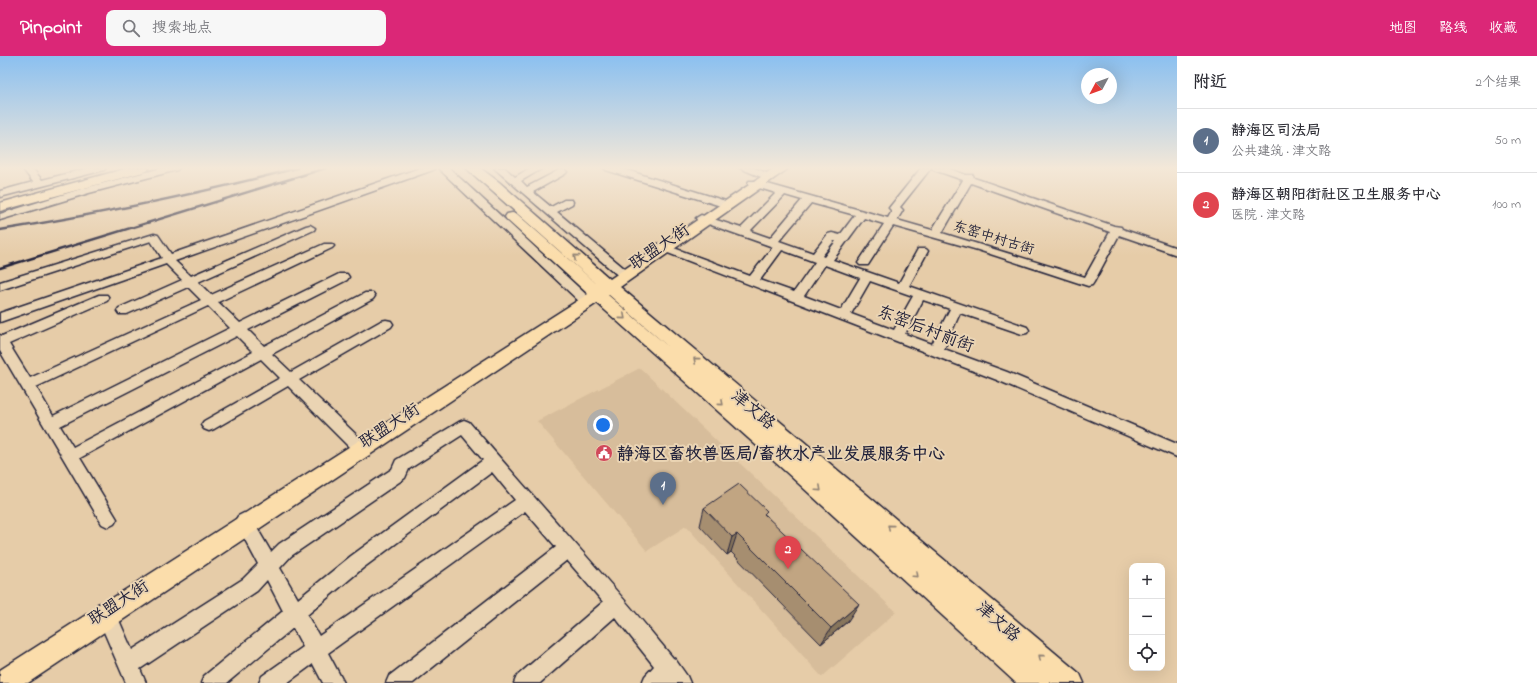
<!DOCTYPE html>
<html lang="zh">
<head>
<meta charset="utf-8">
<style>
	:root { --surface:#fff; --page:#f7f7f7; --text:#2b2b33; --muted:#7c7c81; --line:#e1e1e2; --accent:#db2777 }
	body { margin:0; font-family:"Indie Flower","LXGW WenKai TC",sans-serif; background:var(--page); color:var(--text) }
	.controls { position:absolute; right:12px; bottom:12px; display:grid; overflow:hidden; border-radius:8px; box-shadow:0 4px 16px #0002 }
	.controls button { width:36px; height:36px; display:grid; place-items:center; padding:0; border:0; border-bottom:1px solid var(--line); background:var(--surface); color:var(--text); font:20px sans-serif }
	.compass { position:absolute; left:1081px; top:12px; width:36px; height:36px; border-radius:50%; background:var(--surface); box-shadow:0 4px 16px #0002; rotate:229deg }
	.you { position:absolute; left:603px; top:369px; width:14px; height:14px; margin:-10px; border:3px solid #fff; border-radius:50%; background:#1a73e8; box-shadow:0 0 0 6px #1a73e833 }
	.badge { display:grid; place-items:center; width:26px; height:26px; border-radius:50%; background:var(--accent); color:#fff; font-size:13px; font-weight:700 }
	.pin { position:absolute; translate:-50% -33px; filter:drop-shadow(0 1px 2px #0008) }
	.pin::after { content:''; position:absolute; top:21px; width:14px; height:12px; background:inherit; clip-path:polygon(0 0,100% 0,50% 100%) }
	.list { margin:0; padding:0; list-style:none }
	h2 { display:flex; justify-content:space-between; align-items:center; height:52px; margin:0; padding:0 16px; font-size:17px }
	h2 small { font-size:13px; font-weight:400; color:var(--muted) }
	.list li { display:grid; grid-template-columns:26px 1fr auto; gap:12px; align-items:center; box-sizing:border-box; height:64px; padding:0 16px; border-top:1px solid var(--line) }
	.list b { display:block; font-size:15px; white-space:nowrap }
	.list p { margin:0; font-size:13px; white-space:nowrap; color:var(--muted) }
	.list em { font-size:13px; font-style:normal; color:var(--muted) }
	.icon { flex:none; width:22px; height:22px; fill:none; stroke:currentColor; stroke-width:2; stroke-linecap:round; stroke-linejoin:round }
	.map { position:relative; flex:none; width:1177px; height:627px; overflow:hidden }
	header { display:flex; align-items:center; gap:24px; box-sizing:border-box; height:56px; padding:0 20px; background:var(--accent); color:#fff }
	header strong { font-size:19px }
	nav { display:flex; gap:22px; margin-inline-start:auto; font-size:14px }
	.search { width:280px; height:36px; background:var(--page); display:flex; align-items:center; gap:10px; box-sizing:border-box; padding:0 14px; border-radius:8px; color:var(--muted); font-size:15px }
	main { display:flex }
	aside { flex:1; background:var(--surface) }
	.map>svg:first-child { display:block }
	.built { fill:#d7bd9b }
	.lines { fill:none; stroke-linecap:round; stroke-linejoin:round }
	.minor-casing { stroke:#22223b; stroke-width:3 }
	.major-casing { stroke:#22223b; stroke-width:3 }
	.minor { fill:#ead4b3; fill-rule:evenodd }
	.major { fill:#fbddab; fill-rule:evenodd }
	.rail { stroke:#22223b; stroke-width:2.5 }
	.wall { fill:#a68e70; stroke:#22223b }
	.shaded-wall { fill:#87745b; stroke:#22223b }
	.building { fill:#c1a582; stroke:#22223b }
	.oneway { stroke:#8e8073 }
	.labels { text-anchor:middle; stroke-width:4; stroke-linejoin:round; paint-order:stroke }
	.far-street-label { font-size:14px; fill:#22223b; stroke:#ead4b3 }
	.street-label { font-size:17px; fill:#22223b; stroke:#ead4b3 }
	.poi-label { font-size:17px; font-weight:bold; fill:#22223b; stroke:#ead4b3; text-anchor:start }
</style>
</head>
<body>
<header>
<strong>Pinpoint</strong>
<div class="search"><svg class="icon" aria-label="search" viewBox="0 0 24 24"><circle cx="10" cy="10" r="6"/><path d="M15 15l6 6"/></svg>搜索地点</div>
<nav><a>地图</a><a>路线</a><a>收藏</a></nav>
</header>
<main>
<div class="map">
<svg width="1177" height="627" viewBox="0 0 1177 627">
	<rect width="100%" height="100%" fill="#e6cca8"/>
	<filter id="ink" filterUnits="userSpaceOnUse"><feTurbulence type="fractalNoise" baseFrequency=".025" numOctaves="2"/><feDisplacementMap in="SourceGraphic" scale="8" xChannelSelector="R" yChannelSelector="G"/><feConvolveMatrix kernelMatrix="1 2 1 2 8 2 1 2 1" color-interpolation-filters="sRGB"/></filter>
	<g filter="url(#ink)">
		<path class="built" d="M 640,312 L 896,556 L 822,621 L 686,470 L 647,495 L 537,365 Z"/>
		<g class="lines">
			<g class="minor-casing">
				<path id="minor" d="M 22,112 L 32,112 L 42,124 L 89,112 L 106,112 L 104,114 L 0,141 L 0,135 L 33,126 Z
					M 162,112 L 179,112 L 177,114 L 89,137 L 0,164 L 0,158 L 81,133 Z
					M 420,112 L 435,112 L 433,114 L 175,205 L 191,220 L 306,170 L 310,169 L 315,172 L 314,174 L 198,226 L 211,239 L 324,188 L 332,188 L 334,190 L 332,192 L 218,246 L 240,267 L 339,218 L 347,218 L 349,221 L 347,224 L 248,274 L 264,290 L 365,237 L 373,237 L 375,240 L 373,243 L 272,298 L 291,316 L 381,265 L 386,264 L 391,265 L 393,268 L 391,271 L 299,324 L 367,389 L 369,393 L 367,397 L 361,399 L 355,397 L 288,330 L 214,373 L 209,375 L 204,373 L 201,369 L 204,365 L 280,322 L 261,303 L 80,402 L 117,463 L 114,468 L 108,471 L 102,468 L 0,295 L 0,279 L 2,280 L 99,239 L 107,239 L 109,242 L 107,245 L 9,288 L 30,322 L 201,244 L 188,231 L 127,258 L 119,258 L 117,255 L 119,252 L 182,224 L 166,208 L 0,266 L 0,257 L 162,202 L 151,185 L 0,234 L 0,226 L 154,178 L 158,179 L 171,198 ZM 208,250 L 230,272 L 53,360 L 36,331 ZM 237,280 L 253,296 L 73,391 L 60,370 Z
					M 438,112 L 449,112 L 591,243 L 593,246 L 591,249 L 583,249 Z
					M 494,112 L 505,112 L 515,121 L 530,112 L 543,112 L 521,125 L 527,131 L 559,114 L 565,114 L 567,116 L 565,118 L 533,136 L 551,151 L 564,144 L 572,144 L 573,146 L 572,148 L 557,156 L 630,217 L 632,220 L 630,223 L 622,223 Z
					M 604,112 L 620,112 L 732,147 L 733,149 L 728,152 L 724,151 L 606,114 Z
					M 740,112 L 754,112 L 772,119 L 774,121 L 772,123 L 766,123 Z
					M 921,112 L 931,112 L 900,151 L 903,154 L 897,164 L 932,174 L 963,124 L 934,114 L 932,112 L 947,112 L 966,119 L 973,119 L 974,122 L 1114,170 L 1121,171 L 1122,173 L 1177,192 L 1177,199 L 1119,179 L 1094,226 L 1092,229 L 1088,230 L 978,194 L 893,170 L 868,209 L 860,209 L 858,207 L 884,168 L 864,162 L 833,204 L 899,227 L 918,193 L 926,193 L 928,195 L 909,230 L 1027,271 L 1029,274 L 1027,277 L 1022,278 L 960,257 L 944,293 L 1007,316 L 1177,388 L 1177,401 L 997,324 L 655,192 L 653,190 L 655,188 L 663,188 L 750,220 L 773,191 L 697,164 L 696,162 L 701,159 L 741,172 L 776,137 L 749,129 L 748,127 L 749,125 L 757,125 L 888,162 L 892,155 L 889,152 ZM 971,127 L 1110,176 L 1085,221 L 942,177 ZM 785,139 L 802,144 L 770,182 L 750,175 ZM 811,147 L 855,159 L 840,179 L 832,177 L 828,178 L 813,197 L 779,185 ZM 834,185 L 836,185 L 824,201 L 822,200 ZM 782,194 L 815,206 L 794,236 L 760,224 ZM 825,209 L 860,222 L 841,254 L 804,240 ZM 870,225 L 913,240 L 894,274 L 851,258 ZM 923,244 L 950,253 L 932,288 L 905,278 Z
					M 464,364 L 469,366 C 536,445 607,521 673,602 L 675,603 L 687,620 L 690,627 L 642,627 L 645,620 L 654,610 L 615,561 L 540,627 L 514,627 L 517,620 L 603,546 L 567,504 L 413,627 L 386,627 L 389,620 L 556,491 L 525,455 L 328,597 L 344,627 L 323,627 L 313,608 L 287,627 L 259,627 L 262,620 L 303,591 L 293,572 L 227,627 L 201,627 L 204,620 L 283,555 L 267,524 L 257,535 L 140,613 L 146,627 L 126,627 L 95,555 L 98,548 L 105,546 L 112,548 L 132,594 L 243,523 L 258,508 L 235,465 L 238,460 L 244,457 L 250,460 L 271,496 L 279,488 L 392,413 L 396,404 L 459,366 ZM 462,379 L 483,404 L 351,500 L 298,543 L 280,512 L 291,500 L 405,422 L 409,413 ZM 492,416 L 515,444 L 319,580 L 307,559 L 363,512 Z"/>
			</g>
			<g class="major-casing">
				<path id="major" d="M 128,112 L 149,112 L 147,115 L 0,155 L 0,147 Z
					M 466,112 L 480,112 L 499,126 L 610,223 L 774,112 L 789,112 L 620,231 L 1080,618 L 1084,627 L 1051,627 L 1049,625 L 1049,627 L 1016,627 L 786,416 L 597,247 L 28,627 L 0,627 L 0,614 L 588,238 L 507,164 L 505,161 L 507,158 L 512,157 L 517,158 L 600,231 ZM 608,239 L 609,239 L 671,293 Z"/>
			</g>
			<use href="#minor" class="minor"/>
			<use href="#major" class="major"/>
			<path class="rail" d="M 0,174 C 100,158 199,138 297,112
				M 0,212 L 326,112"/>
		</g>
		<path class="wall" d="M 704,452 L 766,459 L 848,565 L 821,588 L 731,496 L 727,499 L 700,470 Z"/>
		<path class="shaded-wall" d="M 737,478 L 731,496 L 727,499 L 732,481 Z
			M 859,548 L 848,565 L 821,588 L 831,572 Z"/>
		<path class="building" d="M 739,428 L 767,455 L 764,458 L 859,548 L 831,572 L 737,478 L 732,481 L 704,452 Z"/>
		<defs><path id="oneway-chevron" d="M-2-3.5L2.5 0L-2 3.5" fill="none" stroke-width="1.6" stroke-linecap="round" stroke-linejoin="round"/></defs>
		<g class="oneway">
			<use href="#oneway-chevron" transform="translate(576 201) rotate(-139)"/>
			<use href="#oneway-chevron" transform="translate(623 261) rotate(41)"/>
			<use href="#oneway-chevron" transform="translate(696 304) rotate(-140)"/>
			<use href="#oneway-chevron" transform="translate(721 347) rotate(41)"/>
			<use href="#oneway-chevron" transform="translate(819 433) rotate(42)"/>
			<use href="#oneway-chevron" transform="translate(890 471) rotate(-139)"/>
			<use href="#oneway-chevron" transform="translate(916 519) rotate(42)"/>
			<use href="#oneway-chevron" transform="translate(1041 601) rotate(-139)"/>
		</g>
	</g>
	<linearGradient id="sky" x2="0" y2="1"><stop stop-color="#8bc0f0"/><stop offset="0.56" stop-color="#f4e8d8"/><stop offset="1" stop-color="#f4e8d8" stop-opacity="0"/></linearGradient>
	<rect width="1177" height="200" fill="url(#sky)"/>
	<defs>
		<g id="civic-disc" transform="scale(0.9)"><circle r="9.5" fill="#d1495b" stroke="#ead4b3"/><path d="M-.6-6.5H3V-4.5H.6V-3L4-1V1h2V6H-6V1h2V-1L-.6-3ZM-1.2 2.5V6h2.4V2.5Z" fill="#fff"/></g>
	</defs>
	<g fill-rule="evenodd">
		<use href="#civic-disc" x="604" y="397"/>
	</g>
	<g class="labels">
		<g class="far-street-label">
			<text transform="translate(994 181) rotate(17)" y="5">东窑中村古街</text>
		</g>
		<g class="street-label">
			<text transform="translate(659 190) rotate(-34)" y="6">联盟大街</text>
			<text transform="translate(926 272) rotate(21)" y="6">东窑后村前街</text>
			<text transform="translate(754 353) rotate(40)" y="6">津文路</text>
			<text transform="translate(389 369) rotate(-33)" y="6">联盟大街</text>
			<text transform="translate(118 546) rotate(-33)" y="6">联盟大街</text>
			<text transform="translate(999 565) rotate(41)" y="6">津文路</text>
		</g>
		<g class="poi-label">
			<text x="617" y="403">静海区畜牧兽医局/畜牧水产业发展服务中心</text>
		</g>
	</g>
</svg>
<div class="controls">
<button>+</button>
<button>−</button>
<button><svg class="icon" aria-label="locate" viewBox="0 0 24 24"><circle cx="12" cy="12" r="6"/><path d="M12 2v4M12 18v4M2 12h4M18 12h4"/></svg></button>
</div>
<svg class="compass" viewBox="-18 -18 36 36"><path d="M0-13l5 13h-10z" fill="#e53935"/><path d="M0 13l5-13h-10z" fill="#7c7c81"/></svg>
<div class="you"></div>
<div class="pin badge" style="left:663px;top:449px;background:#5c6f8a">1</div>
<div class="pin badge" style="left:788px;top:513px;background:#e0444e">2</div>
</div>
<aside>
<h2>附近<small>2个结果</small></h2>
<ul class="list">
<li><span class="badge" style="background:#5c6f8a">1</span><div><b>静海区司法局</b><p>公共建筑 · 津文路</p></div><em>50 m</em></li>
<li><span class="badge" style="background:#e0444e">2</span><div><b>静海区朝阳街社区卫生服务中心</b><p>医院 · 津文路</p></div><em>100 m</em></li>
</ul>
</aside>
</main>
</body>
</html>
